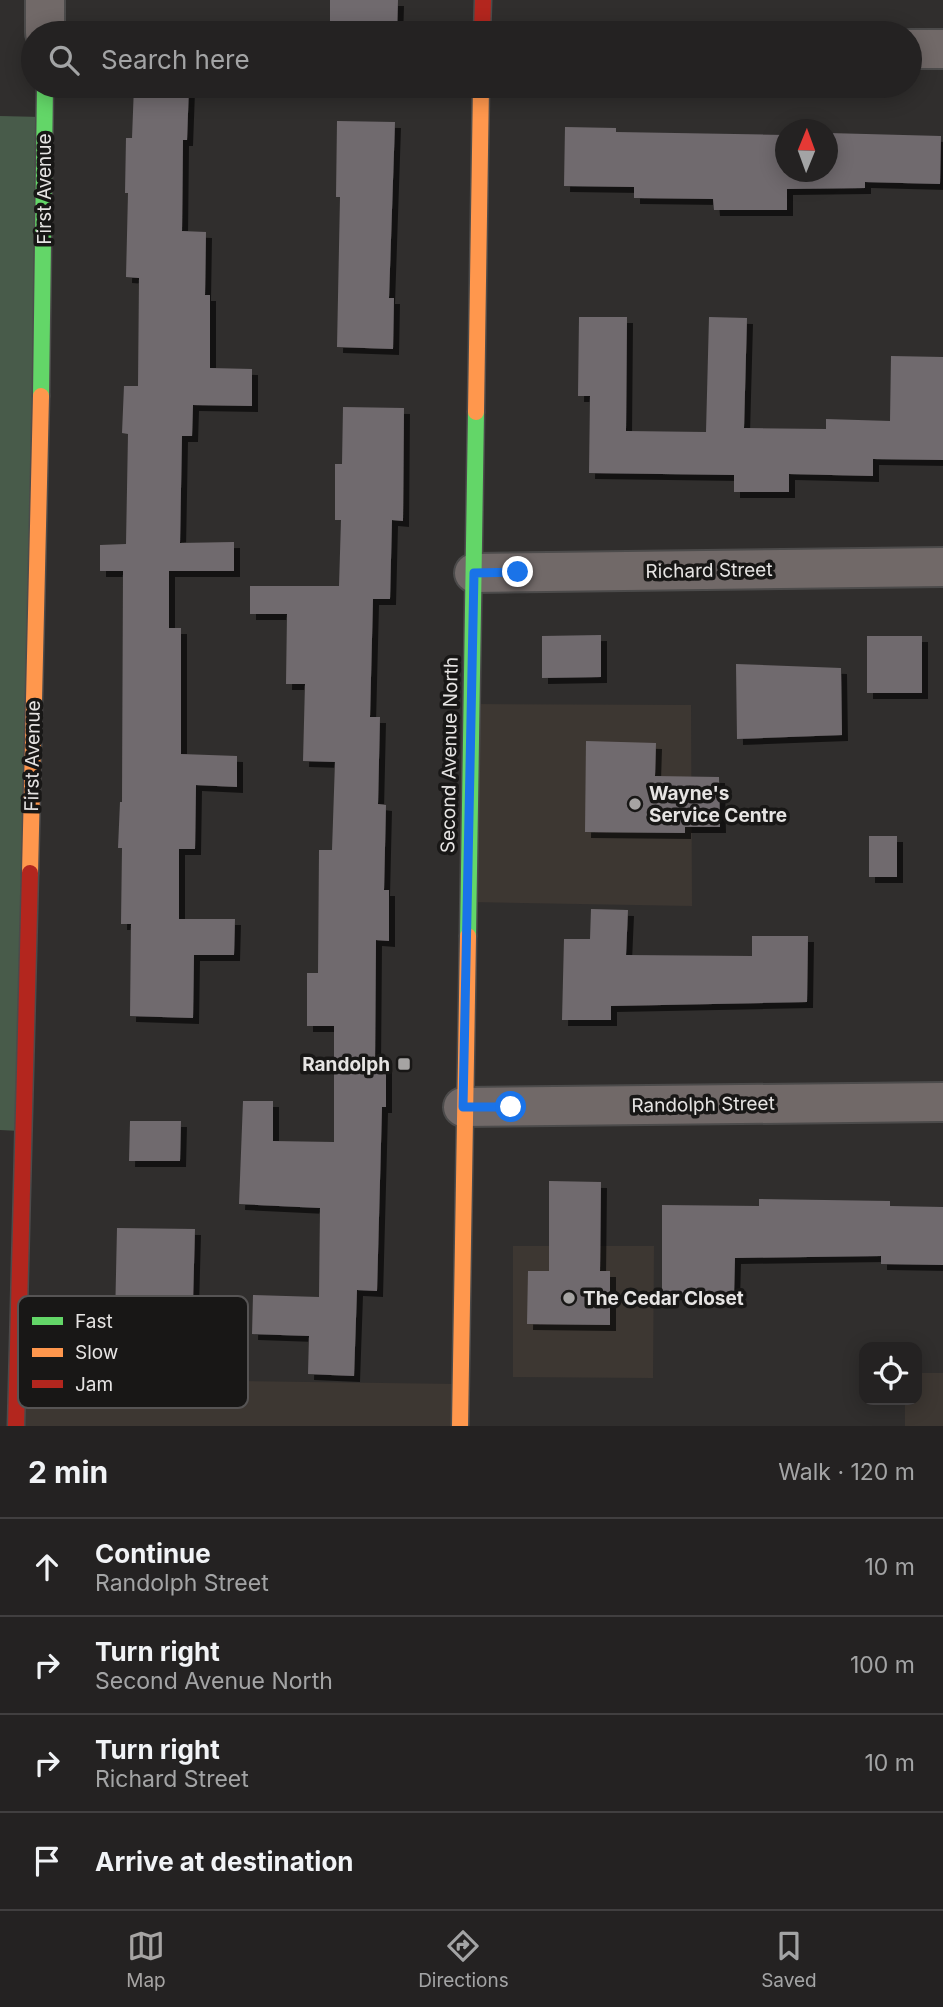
<!DOCTYPE html>
<html lang="en">
<head>
<meta charset="utf-8">
<style>
	:root { --surface:#242222; --page:#2c2a2a; --text:#f1f3f6; --muted:#a3a4a5; --line:#413f40; --accent:#a6a4a3 }
	body { margin:0; font-family:Inter,sans-serif; background:var(--page); color:var(--text) }
	.controls { position:absolute; right:21px; bottom:21px; display:grid; overflow:hidden; border-radius:14px; box-shadow:0 4px 18px #0003 }
	.controls button { width:63px; height:63px; display:grid; place-items:center; padding:0; border:0; border-bottom:2px solid var(--line); background:var(--surface); color:var(--text); font:35px sans-serif }
	.compass { position:absolute; left:775px; top:119px; width:63px; height:63px; border-radius:50%; background:var(--surface); box-shadow:0 4px 18px #0003; rotate:1deg }
	.stop { position:absolute; width:21px; height:21px; margin:-16px; border:5px solid #1a73e8; border-radius:50%; background:#fff }
	.stop.end { background:#1a73e8; border-color:#fff; box-shadow:0 2px 7px #0008 }
	.list { margin:0; padding:0; list-style:none }
	h2 { display:flex; justify-content:space-between; align-items:center; height:91px; margin:0; padding:0 28px; font-size:30px }
	h2 small { font-size:23px; font-weight:400; color:var(--muted) }
	.list li { display:grid; grid-template-columns:46px 1fr auto; gap:21px; align-items:center; box-sizing:border-box; height:98px; padding:0 28px; border-top:2px solid var(--line) }
	.list b { display:block; font-size:26px; white-space:nowrap }
	.list p { margin:0; font-size:23px; white-space:nowrap; color:var(--muted) }
	.list em { font-size:23px; font-style:normal; color:var(--muted) }
	.icon { flex:none; width:38px; height:38px; fill:none; stroke:currentColor; stroke-width:2; stroke-linecap:round; stroke-linejoin:round }
	.map { position:relative; flex:none; width:943px; height:1426px; overflow:hidden }
	.search { position:absolute; background:var(--surface); box-shadow:0 4px 18px #0003; left:21px; right:21px; top:21px; height:77px; display:flex; align-items:center; gap:18px; box-sizing:border-box; padding:0 24px; border-radius:38px; color:var(--muted); font-size:26px }
	.sheet { height:483px; background:var(--surface) }
	nav { display:flex; justify-content:space-around; align-items:center; box-sizing:border-box; height:98px; border-top:2px solid var(--line); background:var(--surface); font-size:19px; color:var(--muted) }
	nav a { display:grid; justify-items:center; gap:4px }
	nav .on { color:var(--accent) }
	.map>svg:first-child { display:block }
	.built { fill:#3d3732 }
	.forest { fill:#485b4a }
	.building { fill:#706a6e; filter:url(#shadow) }
	.lines { fill:none; stroke-linecap:round; stroke-linejoin:round }
	.street-casing { stroke:#4c4b4b; stroke-width:42 }
	.fast-casing { stroke:#4c4b4b; stroke-width:19 }
	.slow-casing { stroke:#4c4b4b; stroke-width:19 }
	.jam-casing { stroke:#4c4b4b; stroke-width:19 }
	.street { stroke:#716968; stroke-width:38 }
	.fast { stroke:#63d668; stroke-width:16 }
	.slow { stroke:#ff974d; stroke-width:16 }
	.jam { stroke:#b3261e; stroke-width:16 }
	.route { stroke:#1a73e8; stroke-width:9 }
	.poi-dot { fill:#a6a4a3; stroke:#181716; stroke-width:2.5 }
	.labels { text-anchor:middle; stroke-width:7; stroke-linejoin:round; paint-order:stroke }
	.street-label { font-size:19px; fill:#e6e4e3; stroke:#181716 }
	.poi-label { font-size:19px; font-weight:bold; fill:#e6e4e3; stroke:#181716; text-anchor:start }
	.key { fill:#181716; stroke:#565454; stroke-width:2 }
	.key-label { font-size:19px; fill:#e6e4e3 }
</style>
</head>
<body>
<div class="map">
<svg width="943" height="1426" viewBox="0 0 943 1426">
	<defs>
		<filter id="shadow"><feDropShadow dx="6" dy="6" stdDeviation="0" flood-color="#0009"/></filter>
	</defs>
	<rect width="100%" height="100%" fill="#302e2d"/>
	<path class="built" d="M 475,704 L 691,705 L 692,906 L 471,902 Z
		M 513,1246 L 654,1246 L 653,1378 L 513,1377 Z
		M 917,1373 L 943,1373 L 943,1426 L 905,1426 L 905,1400 L 917,1400 Z
		M 20,1378 L 457,1384 L 457,1426 L 19,1426 Z"/>
	<path class="forest" d="M 0,116 L 42,117 L 20,1131 L 0,1130 Z"/>
	<path class="building" d="M 330,0 L 398,0 L 397,33 L 330,33 Z
		M 134,86 L 189,86 L 187,140 L 183,140 L 182,231 L 206,232 L 205,295 L 210,295 L 210,368 L 252,369 L 252,406 L 193,405 L 192,436 L 182,436 L 180,543 L 234,542 L 234,571 L 169,571 L 169,628 L 181,628 L 181,754 L 237,756 L 237,787 L 196,785 L 195,849 L 179,849 L 179,919 L 235,919 L 234,955 L 194,955 L 193,1018 L 130,1016 L 131,924 L 121,924 L 122,848 L 118,848 L 120,802 L 122,802 L 123,571 L 100,571 L 100,545 L 126,544 L 128,434 L 122,433 L 124,386 L 138,386 L 139,278 L 126,277 L 128,193 L 125,193 L 126,138 L 132,138 Z
		M 337,121 L 395,122 L 389,298 L 394,298 L 393,349 L 337,347 L 340,197 L 336,197 Z
		M 565,127 L 616,128 L 616,132 L 786,135 L 786,172 L 828,172 L 828,133 L 941,136 L 940,184 L 865,182 L 865,188 L 787,189 L 787,210 L 714,210 L 713,199 L 634,198 L 634,187 L 564,186 Z
		M 579,317 L 627,317 L 626,431 L 706,432 L 709,317 L 747,318 L 744,428 L 826,429 L 826,419 L 890,421 L 891,356 L 943,357 L 943,460 L 873,459 L 873,476 L 789,474 L 789,492 L 734,492 L 734,475 L 589,473 L 590,396 L 578,396 Z
		M 343,407 L 404,408 L 403,521 L 392,520 L 390,599 L 373,599 L 370,717 L 380,717 L 378,804 L 386,805 L 384,890 L 389,890 L 389,941 L 376,940 L 375,1062 L 386,1062 L 386,1107 L 382,1107 L 377,1291 L 357,1290 L 354,1376 L 308,1374 L 309,1336 L 252,1334 L 253,1295 L 319,1297 L 320,1208 L 239,1204 L 243,1101 L 273,1101 L 273,1141 L 334,1142 L 334,1026 L 307,1026 L 307,973 L 318,973 L 319,850 L 332,850 L 335,762 L 303,761 L 305,684 L 286,684 L 287,614 L 250,614 L 250,586 L 339,586 L 341,520 L 335,520 L 335,464 L 342,464 Z
		M 601,635 L 601,677 L 542,678 L 542,636 Z
		M 867,636 L 922,636 L 922,693 L 867,693 Z
		M 736,664 L 841,668 L 842,735 L 737,739 Z
		M 586,741 L 656,743 L 655,776 L 719,777 L 720,827 L 685,827 L 685,833 L 585,832 Z
		M 869,836 L 897,836 L 897,877 L 869,877 Z
		M 591,909 L 628,910 L 626,955 L 752,956 L 752,936 L 808,936 L 807,1002 L 611,1006 L 611,1020 L 562,1020 L 564,939 L 590,939 Z
		M 130,1121 L 181,1121 L 180,1161 L 129,1161 Z
		M 549,1181 L 601,1182 L 600,1271 L 610,1271 L 610,1325 L 527,1324 L 528,1271 L 549,1271 Z
		M 759,1199 L 890,1201 L 890,1206 L 943,1207 L 943,1265 L 881,1264 L 881,1256 L 735,1258 L 734,1295 L 662,1294 L 662,1205 L 759,1206 Z
		M 117,1228 L 195,1229 L 192,1337 L 223,1337 L 223,1379 L 182,1378 L 182,1360 L 109,1361 L 109,1319 L 115,1320 Z"/>
	<g class="lines">
		<g class="street-casing">
			<path id="street" d="M 45,33 L 45,0
				M 910,49 L 943,49
				M 474,573 L 943,567
				M 463,1107 L 943,1102"/>
		</g>
		<g class="fast-casing">
			<path id="fast" d="M 41,396 L 45,86
				M 468,936 L 476,412"/>
		</g>
		<g class="slow-casing">
			<path id="slow" d="M 476,412 L 481,86
				M 30,873 L 41,396
				M 460,1426 L 468,936"/>
		</g>
		<g class="jam-casing">
			<path id="jam" d="M 482,33 L 483,0
				M 16,1426 L 30,873"/>
		</g>
		<use href="#street" class="street"/>
		<use href="#fast" class="fast"/>
		<use href="#slow" class="slow"/>
		<use href="#jam" class="jam"/>
	</g>
	<g class="lines">
		<path class="route" d="M 511,1107 L 463,1107 L 474,573 L 518,572"/>
	</g>
	<g class="poi-dot">
		<circle cx="635" cy="804" r="7"/>
		<rect x="397" y="1057" width="14" height="14" rx="3.5"/>
		<circle cx="569" cy="1298" r="7"/>
	</g>
	<g class="labels">
		<g class="street-label">
			<text transform="translate(44 189) rotate(-90)" y="7">First Avenue</text>
			<text transform="translate(709 570) rotate(-1)" y="7">Richard Street</text>
			<text transform="translate(449 755) rotate(-89)" y="7">Second Avenue North</text>
			<text transform="translate(32 756) rotate(-89)" y="7">First Avenue</text>
			<text transform="translate(703 1104) rotate(-1)" y="7">Randolph Street</text>
		</g>
		<g class="poi-label">
			<text x="649" y="800">Wayne's<tspan x="649" dy="22">Service Centre</tspan></text>
			<text x="390" y="1071" text-anchor="end">Randolph</text>
			<text x="583" y="1305">The Cedar Closet</text>
		</g>
	</g>
	<rect x="18" y="1296" width="230" height="112" rx="10" class="key"/>
	<rect x="32" y="1317" width="31" height="8" fill="#63d668"/>
	<rect x="32" y="1348" width="31" height="9" fill="#ff974d"/>
	<rect x="32" y="1380" width="31" height="8" fill="#b3261e"/>
	<g class="key-label">
		<text x="75" y="1328">Fast</text>
		<text x="75" y="1359">Slow</text>
		<text x="75" y="1391">Jam</text>
	</g>
</svg>
<div class="controls">
<button><svg class="icon" aria-label="locate" viewBox="0 0 24 24"><circle cx="12" cy="12" r="6"/><path d="M12 2v4M12 18v4M2 12h4M18 12h4"/></svg></button>
</div>
<svg class="compass" viewBox="-18 -18 36 36"><path d="M0-13l5 13h-10z" fill="#e53935"/><path d="M0 13l5-13h-10z" fill="#a3a4a5"/></svg>
<div class="stop" style="left:511px;top:1107px"></div>
<div class="stop end" style="left:518px;top:572px"></div>
<div class="search"><svg class="icon" aria-label="search" viewBox="0 0 24 24"><circle cx="10" cy="10" r="6"/><path d="M15 15l6 6"/></svg>Search here</div>
</div>
<section class="sheet">
<h2>2 min<small>Walk · 120 m</small></h2>
<ul class="list">
<li><svg class="icon" aria-label="ahead" viewBox="0 0 24 24"><path d="M12 20V5M6 11l6-6 6 6"/></svg><div><b>Continue</b><p>Randolph Street</p></div><em>10 m</em></li>
<li><svg class="icon" aria-label="right" viewBox="0 0 24 24"><path d="M7 20v-9h11M14 6l5 5-5 5"/></svg><div><b>Turn right</b><p>Second Avenue North</p></div><em>100 m</em></li>
<li><svg class="icon" aria-label="right" viewBox="0 0 24 24"><path d="M7 20v-9h11M14 6l5 5-5 5"/></svg><div><b>Turn right</b><p>Richard Street</p></div><em>10 m</em></li>
<li><svg class="icon" aria-label="arrive" viewBox="0 0 24 24"><path d="M6 21V4h12l-3 4 3 4H6"/></svg><div><b>Arrive at destination</b></div></li>
</ul>
</section>
<nav>
<a class="on"><svg class="icon" aria-label="map" viewBox="0 0 24 24"><path d="M3 6l6-2 6 2 6-2v14l-6 2-6-2-6 2zM9 4v14M15 6v14"/></svg>Map</a>
<a><svg class="icon" aria-label="directions" viewBox="0 0 24 24"><path d="M12 3l9 9-9 9-9-9zM9 14v-3h6M13 9l2 2-2 2"/></svg>Directions</a>
<a><svg class="icon" aria-label="saved" viewBox="0 0 24 24"><path d="M7 4h10v16l-5-4-5 4z"/></svg>Saved</a>
</nav>
</body>
</html>
